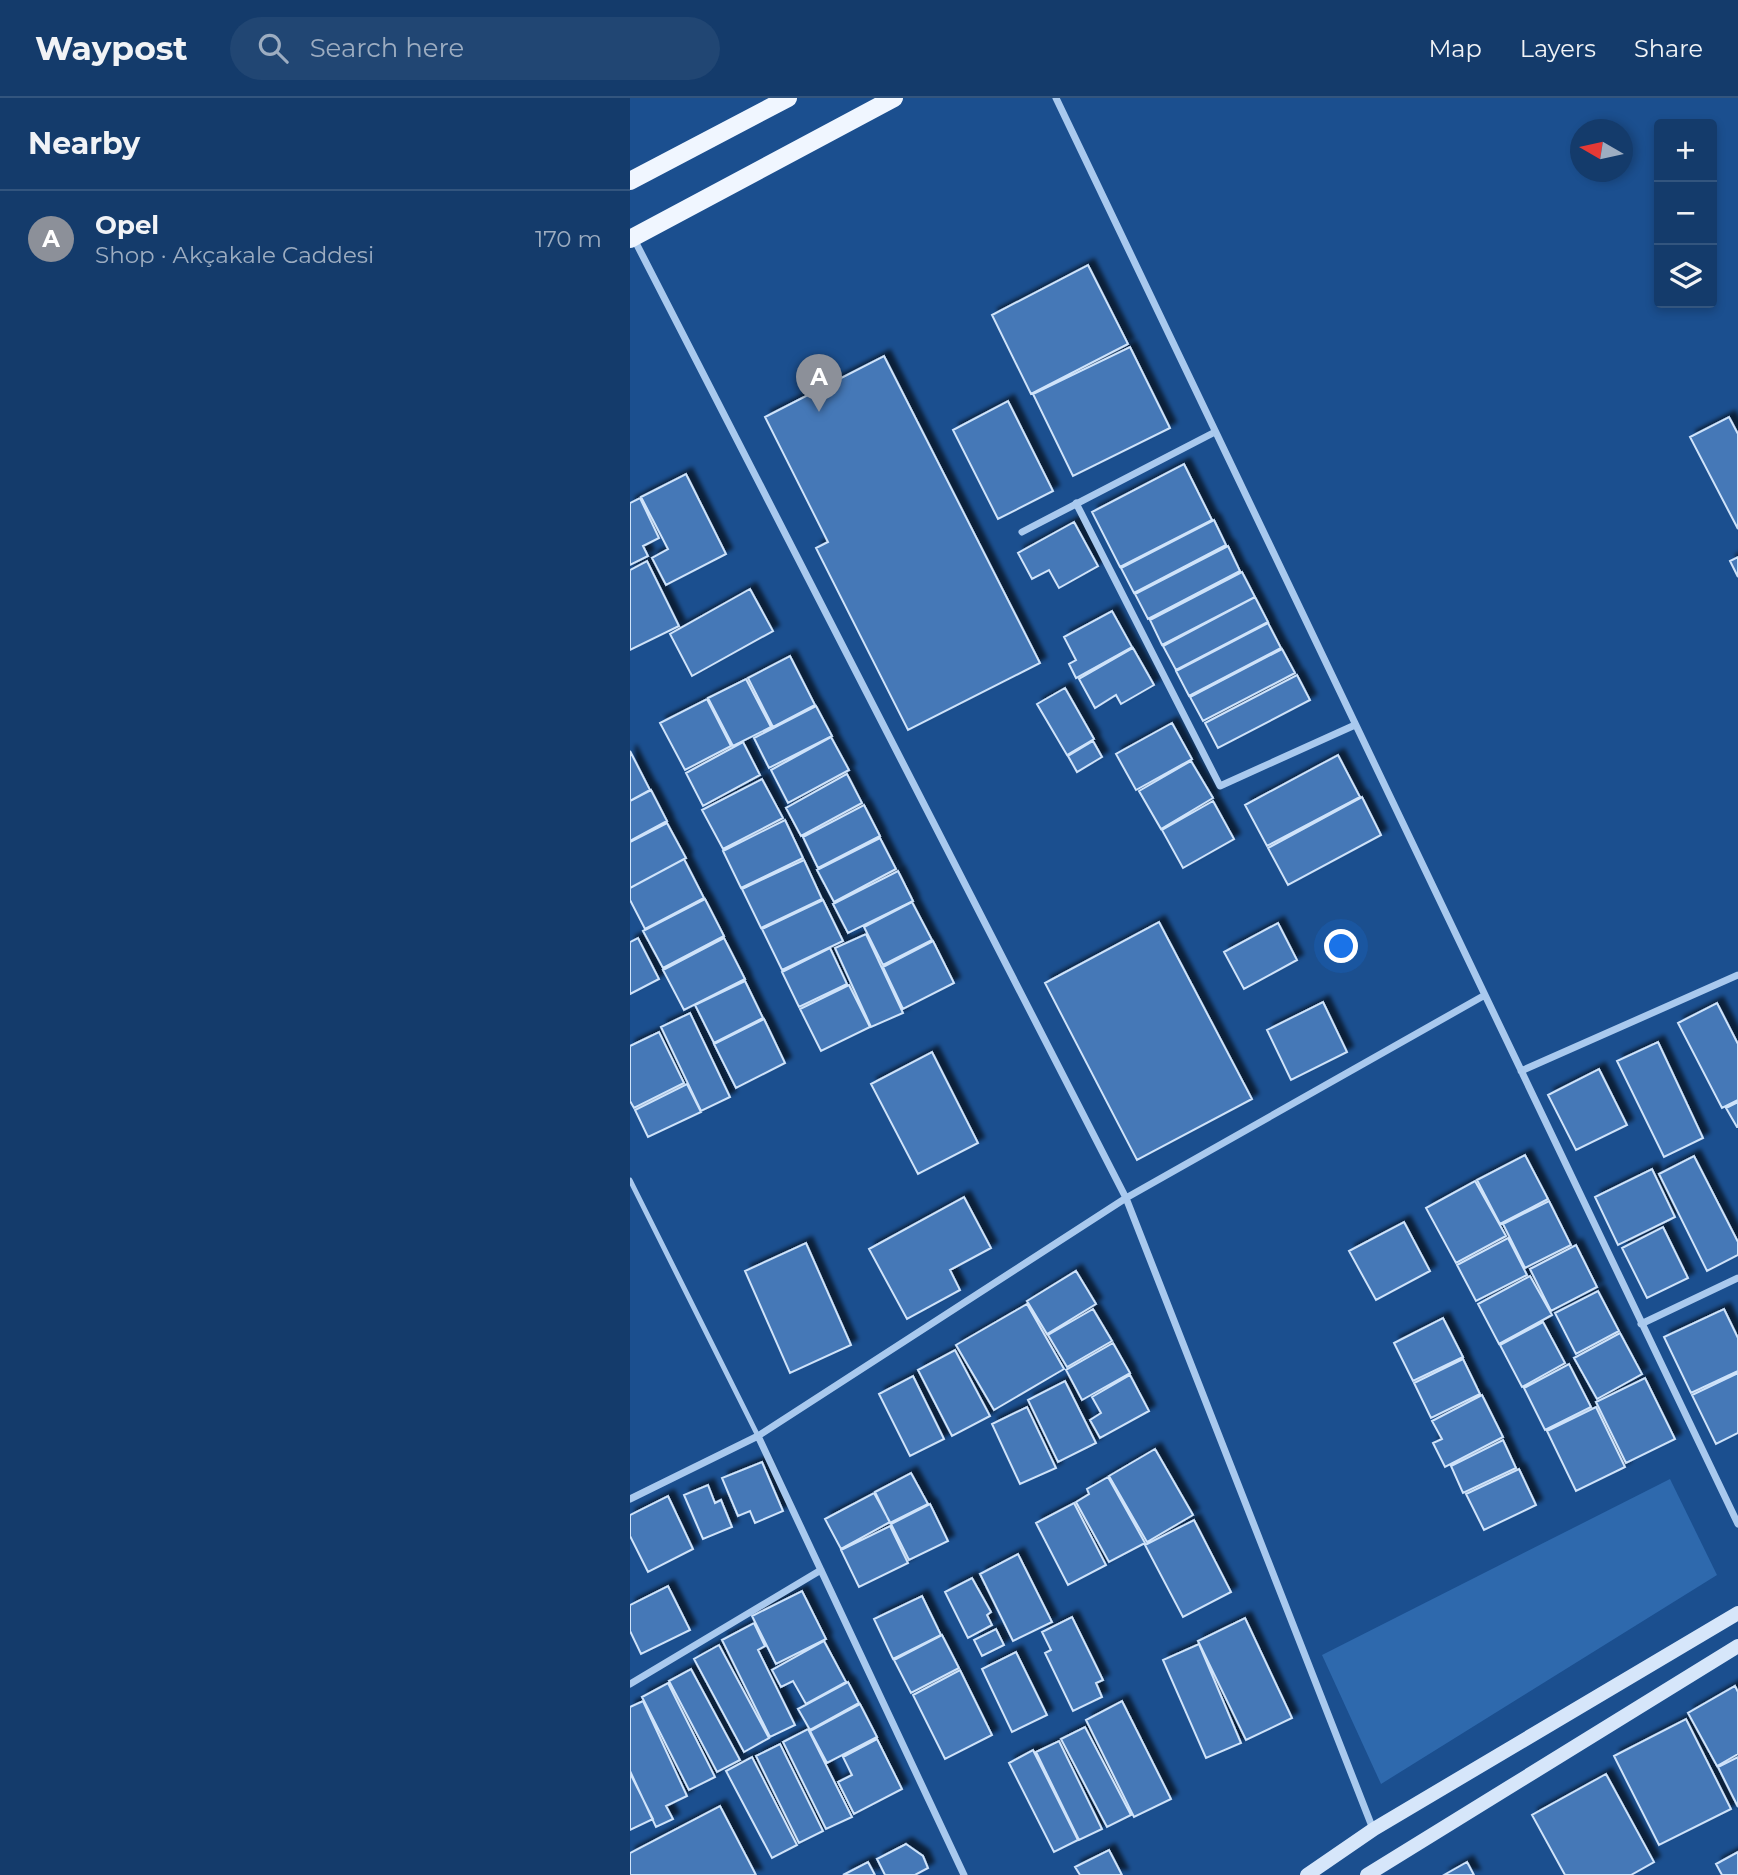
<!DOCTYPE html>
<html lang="en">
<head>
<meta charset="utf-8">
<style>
	:root { --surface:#143b6b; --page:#214673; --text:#f1f3f6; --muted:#9dadc1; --line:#33557e; --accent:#8c9099 }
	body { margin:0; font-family:Montserrat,sans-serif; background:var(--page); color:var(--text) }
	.controls { position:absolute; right:21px; top:21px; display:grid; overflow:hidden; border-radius:7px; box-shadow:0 4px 10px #0003 }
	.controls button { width:63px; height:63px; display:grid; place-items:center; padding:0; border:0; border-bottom:2px solid var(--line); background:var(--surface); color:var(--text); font:35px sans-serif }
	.compass { position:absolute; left:940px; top:21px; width:63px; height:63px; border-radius:50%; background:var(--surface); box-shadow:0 4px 10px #0003; rotate:279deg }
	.you { position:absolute; left:712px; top:849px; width:24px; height:24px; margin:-18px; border:5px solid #fff; border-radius:50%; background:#1a73e8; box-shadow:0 0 0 10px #1a73e833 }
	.badge { display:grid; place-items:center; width:46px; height:46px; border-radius:50%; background:var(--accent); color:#fff; font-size:23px; font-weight:700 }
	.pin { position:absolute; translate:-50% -58px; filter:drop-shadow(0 2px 4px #0008) }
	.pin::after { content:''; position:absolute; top:37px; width:24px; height:21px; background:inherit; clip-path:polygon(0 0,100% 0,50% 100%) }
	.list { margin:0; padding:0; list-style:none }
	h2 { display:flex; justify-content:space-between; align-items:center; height:91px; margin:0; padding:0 28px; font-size:30px }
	h2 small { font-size:23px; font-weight:400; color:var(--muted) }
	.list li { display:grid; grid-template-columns:46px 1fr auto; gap:21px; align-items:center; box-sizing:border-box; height:98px; padding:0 28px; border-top:2px solid var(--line) }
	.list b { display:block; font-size:26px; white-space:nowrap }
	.list p { margin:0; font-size:23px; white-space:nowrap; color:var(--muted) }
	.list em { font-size:23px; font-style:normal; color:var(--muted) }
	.icon { flex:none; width:38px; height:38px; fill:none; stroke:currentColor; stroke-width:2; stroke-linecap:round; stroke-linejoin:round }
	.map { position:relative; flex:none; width:1108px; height:1777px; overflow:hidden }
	header { display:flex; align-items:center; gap:42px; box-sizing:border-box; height:98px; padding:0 35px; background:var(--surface); border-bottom:2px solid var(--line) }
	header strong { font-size:33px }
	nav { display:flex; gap:38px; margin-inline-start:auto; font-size:24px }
	.search { width:490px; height:63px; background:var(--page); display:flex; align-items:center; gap:18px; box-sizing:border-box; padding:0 24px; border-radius:38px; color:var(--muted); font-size:26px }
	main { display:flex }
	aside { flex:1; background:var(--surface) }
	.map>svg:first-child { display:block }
	.green { fill:#2e69ad }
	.building { fill:#4478b7; stroke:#cfe3fa; stroke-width:2; filter:url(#shadow) }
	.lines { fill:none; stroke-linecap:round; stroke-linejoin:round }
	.service { stroke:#a9c9ee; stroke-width:5 }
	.minor { stroke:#a9c9ee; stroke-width:7 }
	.secondary { stroke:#d6e6fa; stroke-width:14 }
	.primary { stroke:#f0f6ff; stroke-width:18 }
</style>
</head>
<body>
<header>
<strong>Waypost</strong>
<div class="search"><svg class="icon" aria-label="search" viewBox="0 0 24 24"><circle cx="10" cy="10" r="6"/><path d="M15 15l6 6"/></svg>Search here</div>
<nav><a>Map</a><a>Layers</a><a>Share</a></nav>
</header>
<main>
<aside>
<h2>Nearby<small></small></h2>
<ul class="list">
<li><span class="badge">A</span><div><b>Opel</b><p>Shop · Akçakale Caddesi</p></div><em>170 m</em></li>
</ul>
</aside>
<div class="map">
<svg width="1108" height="1777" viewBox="0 0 1108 1777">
	<defs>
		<filter id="shadow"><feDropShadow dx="6" dy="-6" stdDeviation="2" flood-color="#0009"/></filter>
	</defs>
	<rect width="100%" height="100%" fill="#1b4f8f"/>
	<path class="green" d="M 1040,1381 L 1087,1477 L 751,1686 L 692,1557 Z"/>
	<path class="building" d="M 458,167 L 498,246 L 401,296 L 362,217 Z
		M 500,249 L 540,330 L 443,378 L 403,296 Z
		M 254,258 L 410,565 L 278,632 L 186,450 L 198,444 L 135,319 Z
		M 378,303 L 423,393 L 368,421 L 323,332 Z
		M 1099,319 L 1108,336 L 1108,431 L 1060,339 Z
		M 554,366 L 582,422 L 490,469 L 462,414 Z
		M 56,376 L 96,456 L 36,487 L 22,460 L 38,451 L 11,399 Z
		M 10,400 L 29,440 L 13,448 L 18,458 L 0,467 L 0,405 Z
		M 584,422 L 596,447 L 504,495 L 491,470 Z
		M 444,424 L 468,468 L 429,490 L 419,472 L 402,481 L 388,455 Z
		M 598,448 L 610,473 L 518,521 L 505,496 Z
		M 1108,459 L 1108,479 L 1100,463 Z
		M 17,463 L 49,528 L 0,552 L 0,472 Z
		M 612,474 L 625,499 L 532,547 L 520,522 Z
		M 120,491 L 143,533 L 62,578 L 40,536 Z
		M 625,499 L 638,524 L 546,572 L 533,548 Z
		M 482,513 L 502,549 L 446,580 L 439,566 L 446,562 L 434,539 Z
		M 638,525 L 651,550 L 559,598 L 546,573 Z
		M 503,550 L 524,587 L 491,606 L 486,597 L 465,610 L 449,581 Z
		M 652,551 L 665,575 L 573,623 L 560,599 Z
		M 160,558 L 185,607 L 143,629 L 118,580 Z
		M 667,577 L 680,602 L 588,650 L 575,625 Z
		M 116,581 L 141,629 L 103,648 L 78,600 Z
		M 435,590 L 464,641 L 437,657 L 407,606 Z
		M 77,601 L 101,648 L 55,672 L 30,625 Z
		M 186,608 L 202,638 L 139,670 L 124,640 Z
		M 542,625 L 562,661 L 506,692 L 486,656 Z
		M 201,639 L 219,672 L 158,705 L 141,672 Z
		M 463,643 L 472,659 L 447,674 L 438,658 Z
		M 113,644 L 130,677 L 73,708 L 56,675 Z
		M 0,653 L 20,692 L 0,703 Z
		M 708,657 L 730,699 L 637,748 L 615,707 Z
		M 561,663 L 583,700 L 531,731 L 509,693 Z
		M 217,676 L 232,705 L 171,738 L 156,710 Z
		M 132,681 L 153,720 L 93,751 L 72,712 Z
		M 21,692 L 37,723 L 0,743 L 0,703 Z
		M 732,699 L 751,737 L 658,787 L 638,750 Z
		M 583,703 L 604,741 L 553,770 L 532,732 Z
		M 234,707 L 250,738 L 188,770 L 173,739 Z
		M 155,722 L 173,760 L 111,790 L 93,753 Z
		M 37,725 L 56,760 L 0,790 L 0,744 Z
		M 250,740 L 266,771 L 204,804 L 187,772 Z
		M 54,761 L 74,800 L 15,831 L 0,802 L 0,790 Z
		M 174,762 L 192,801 L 131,830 L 112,791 Z
		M 268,773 L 283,803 L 218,835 L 203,806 Z
		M 75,801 L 94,838 L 33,870 L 13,833 Z
		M 193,802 L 213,843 L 152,872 L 132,831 Z
		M 282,804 L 302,842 L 253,867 L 234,829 Z
		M 529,824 L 622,1001 L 507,1062 L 415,885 Z
		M 648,825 L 667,862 L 614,891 L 594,854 Z
		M 236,836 L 273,915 L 241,929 L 205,850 Z
		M 8,840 L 29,881 L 0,896 L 0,844 Z
		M 94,840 L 115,881 L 54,912 L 33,872 Z
		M 303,843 L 324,885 L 273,911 L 253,869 Z
		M 200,850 L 217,886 L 169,909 L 152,874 Z
		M 115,883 L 133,920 L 84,945 L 65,907 Z
		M 219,887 L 240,929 L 191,953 L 170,911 Z
		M 693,904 L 717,954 L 661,982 L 637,932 Z
		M 1087,905 L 1108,946 L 1108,1002 L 1092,1010 L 1048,925 Z
		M 60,915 L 100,999 L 71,1013 L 31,929 Z
		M 134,921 L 155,965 L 106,990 L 84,946 Z
		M 29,934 L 54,985 L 4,1010 L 0,1003 L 0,948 Z
		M 1028,944 L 1073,1040 L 1034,1059 L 987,963 Z
		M 302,954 L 348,1045 L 288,1076 L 241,986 Z
		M 969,971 L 997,1027 L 946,1052 L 918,997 Z
		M 57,986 L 71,1014 L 18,1039 L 5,1012 Z
		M 1108,1004 L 1108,1029 L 1107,1029 L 1096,1010 Z
		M 895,1057 L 918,1101 L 870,1126 L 847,1082 Z
		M 1064,1058 L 1108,1144 L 1108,1157 L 1077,1173 L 1029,1076 Z
		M 1022,1071 L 1045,1119 L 988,1147 L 965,1099 Z
		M 845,1083 L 876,1138 L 826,1165 L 796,1110 Z
		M 334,1099 L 361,1150 L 320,1172 L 330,1192 L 277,1221 L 239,1151 Z
		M 919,1103 L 941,1147 L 895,1170 L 873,1126 Z
		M 774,1124 L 800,1173 L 746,1202 L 719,1153 Z
		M 1033,1129 L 1058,1180 L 1017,1200 L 992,1150 Z
		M 878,1140 L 897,1177 L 846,1203 L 827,1167 Z
		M 176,1145 L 221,1247 L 160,1275 L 115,1173 Z
		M 946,1147 L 967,1189 L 921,1213 L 900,1171 Z
		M 446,1173 L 466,1206 L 417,1236 L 397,1203 Z
		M 900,1178 L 922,1217 L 869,1246 L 848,1206 Z
		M 968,1193 L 989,1233 L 946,1256 L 925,1215 Z
		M 397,1206 L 434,1271 L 364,1312 L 326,1247 Z
		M 463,1211 L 482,1243 L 437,1269 L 418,1237 Z
		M 1094,1211 L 1108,1240 L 1108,1273 L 1061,1295 L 1034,1239 Z
		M 813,1220 L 833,1259 L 783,1283 L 764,1245 Z
		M 913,1224 L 935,1265 L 892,1289 L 870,1247 Z
		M 990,1235 L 1012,1276 L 967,1301 L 944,1260 Z
		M 483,1245 L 500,1275 L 452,1302 L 436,1272 Z
		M 325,1252 L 360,1318 L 322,1338 L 288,1272 Z
		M 833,1261 L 850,1296 L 801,1320 L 784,1285 Z
		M 939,1266 L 961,1309 L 915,1332 L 894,1290 Z
		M 1108,1275 L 1108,1335 L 1086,1346 L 1062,1297 Z
		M 500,1277 L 519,1313 L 470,1340 L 460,1322 L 471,1315 L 462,1299 Z
		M 283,1278 L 314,1341 L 280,1358 L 249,1296 Z
		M 1015,1280 L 1045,1341 L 996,1365 L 966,1304 Z
		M 435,1283 L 466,1345 L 428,1364 L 398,1302 Z
		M 852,1297 L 873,1339 L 815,1369 L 803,1345 L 812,1341 L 802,1323 Z
		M 397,1309 L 426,1370 L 390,1386 L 362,1326 Z
		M 966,1309 L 995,1369 L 946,1393 L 917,1333 Z
		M 873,1342 L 886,1370 L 833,1395 L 821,1368 Z
		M 525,1351 L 563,1417 L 517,1444 L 479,1378 Z
		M 132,1364 L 153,1413 L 125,1425 L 120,1413 L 108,1418 L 92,1380 Z
		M 889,1371 L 906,1407 L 854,1432 L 836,1396 Z
		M 281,1375 L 298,1406 L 260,1425 L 245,1394 Z
		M 478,1379 L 515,1445 L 479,1464 L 446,1404 L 459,1396 L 457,1391 Z
		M 78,1387 L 85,1405 L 91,1402 L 102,1429 L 73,1441 L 54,1397 Z
		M 244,1395 L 260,1424 L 211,1451 L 195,1421 Z
		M 38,1398 L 63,1451 L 18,1474 L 0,1438 L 0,1417 Z
		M 444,1405 L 476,1467 L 438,1487 L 406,1425 Z
		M 300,1406 L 318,1443 L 279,1462 L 261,1426 Z
		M 564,1422 L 601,1494 L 553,1519 L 515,1447 Z
		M 260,1428 L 278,1465 L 229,1489 L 211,1452 Z
		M 388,1456 L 422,1524 L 383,1543 L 350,1476 Z
		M 342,1480 L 361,1514 L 357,1517 L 362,1527 L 338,1540 L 315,1494 Z
		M 38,1488 L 60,1532 L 11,1556 L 0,1533 L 0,1507 Z
		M 172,1493 L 196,1541 L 146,1566 L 122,1518 Z
		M 292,1498 L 311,1537 L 263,1561 L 244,1521 Z
		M 442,1519 L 473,1582 L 466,1585 L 472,1599 L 443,1613 L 415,1555 L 421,1552 L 412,1534 Z
		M 615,1520 L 662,1620 L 616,1642 L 568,1543 Z
		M 124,1525 L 135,1548 L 128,1552 L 165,1627 L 140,1639 L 92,1542 Z
		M 366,1531 L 374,1547 L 352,1558 L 344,1542 Z
		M 312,1537 L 329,1570 L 281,1595 L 264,1562 Z
		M 194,1543 L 216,1584 L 176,1606 L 163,1583 L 151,1589 L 142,1572 Z
		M 569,1546 L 611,1645 L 576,1660 L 533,1562 Z
		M 89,1547 L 139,1640 L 114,1654 L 64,1561 Z
		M 386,1554 L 417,1617 L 382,1634 L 352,1571 Z
		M 61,1571 L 110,1662 L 87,1674 L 39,1583 Z
		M 330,1572 L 362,1637 L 315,1661 L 283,1597 Z
		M 218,1584 L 229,1605 L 180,1632 L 168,1611 Z
		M 38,1585 L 85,1679 L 59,1692 L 12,1599 Z
		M 1105,1588 L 1108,1594 L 1108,1656 L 1087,1668 L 1058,1615 Z
		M 13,1603 L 57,1698 L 36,1708 L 43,1721 L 26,1729 L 0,1673 L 0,1609 Z
		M 492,1603 L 541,1701 L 504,1719 L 456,1622 Z
		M 230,1606 L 247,1639 L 197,1665 L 180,1633 Z
		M 1056,1621 L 1101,1711 L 1029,1747 L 984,1658 Z
		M 455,1629 L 501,1717 L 477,1729 L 431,1641 Z
		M 178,1631 L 222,1719 L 196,1731 L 153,1644 Z
		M 247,1641 L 272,1691 L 224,1716 L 208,1684 L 222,1677 L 213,1659 Z
		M 429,1643 L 472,1731 L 449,1742 L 406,1654 Z
		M 150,1646 L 193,1733 L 169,1745 L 126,1658 Z
		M 403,1652 L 448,1742 L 424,1754 L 379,1665 Z
		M 122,1659 L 167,1747 L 142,1760 L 96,1673 Z
		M 1108,1659 L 1108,1709 L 1088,1669 Z
		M 0,1675 L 23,1721 L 0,1732 Z
		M 976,1676 L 1024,1764 L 1001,1777 L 935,1777 L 902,1717 Z
		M 90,1708 L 126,1777 L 0,1777 L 0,1755 Z
		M 276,1746 L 293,1758 L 298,1770 L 285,1777 L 255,1777 L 247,1761 Z
		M 479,1752 L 492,1777 L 450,1777 L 445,1769 Z
		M 1108,1754 L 1108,1777 L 1092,1777 L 1086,1766 Z
		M 238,1764 L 245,1777 L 213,1777 Z
		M 837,1764 L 844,1777 L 814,1777 Z"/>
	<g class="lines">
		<path class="service" d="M 0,1082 L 128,1338"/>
		<path class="minor" d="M 426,0 L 1108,1426
			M 4,141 L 496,1100 L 743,1731
			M 446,405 L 590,688 L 725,627
			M 392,434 L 585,334
			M 891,973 L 1108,877
			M 1011,1226 L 1108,1180
			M 128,1338 L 334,1777
			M 0,1401 L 128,1338 L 496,1100 L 855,897
			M 0,1586 L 191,1472"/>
		<path class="secondary" d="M 677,1777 L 744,1731 L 1108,1515
			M 737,1777 L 1108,1548"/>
		<path class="primary" d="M 0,83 L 158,0
			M 0,141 L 264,0"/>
	</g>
</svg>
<div class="controls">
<button>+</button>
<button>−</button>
<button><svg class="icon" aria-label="layers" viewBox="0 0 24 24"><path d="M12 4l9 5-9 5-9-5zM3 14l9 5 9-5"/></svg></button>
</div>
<svg class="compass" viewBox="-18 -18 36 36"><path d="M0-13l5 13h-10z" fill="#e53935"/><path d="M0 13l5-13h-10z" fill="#9dadc1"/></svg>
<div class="you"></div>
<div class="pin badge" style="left:189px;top:314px">A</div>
</div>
</main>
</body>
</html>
